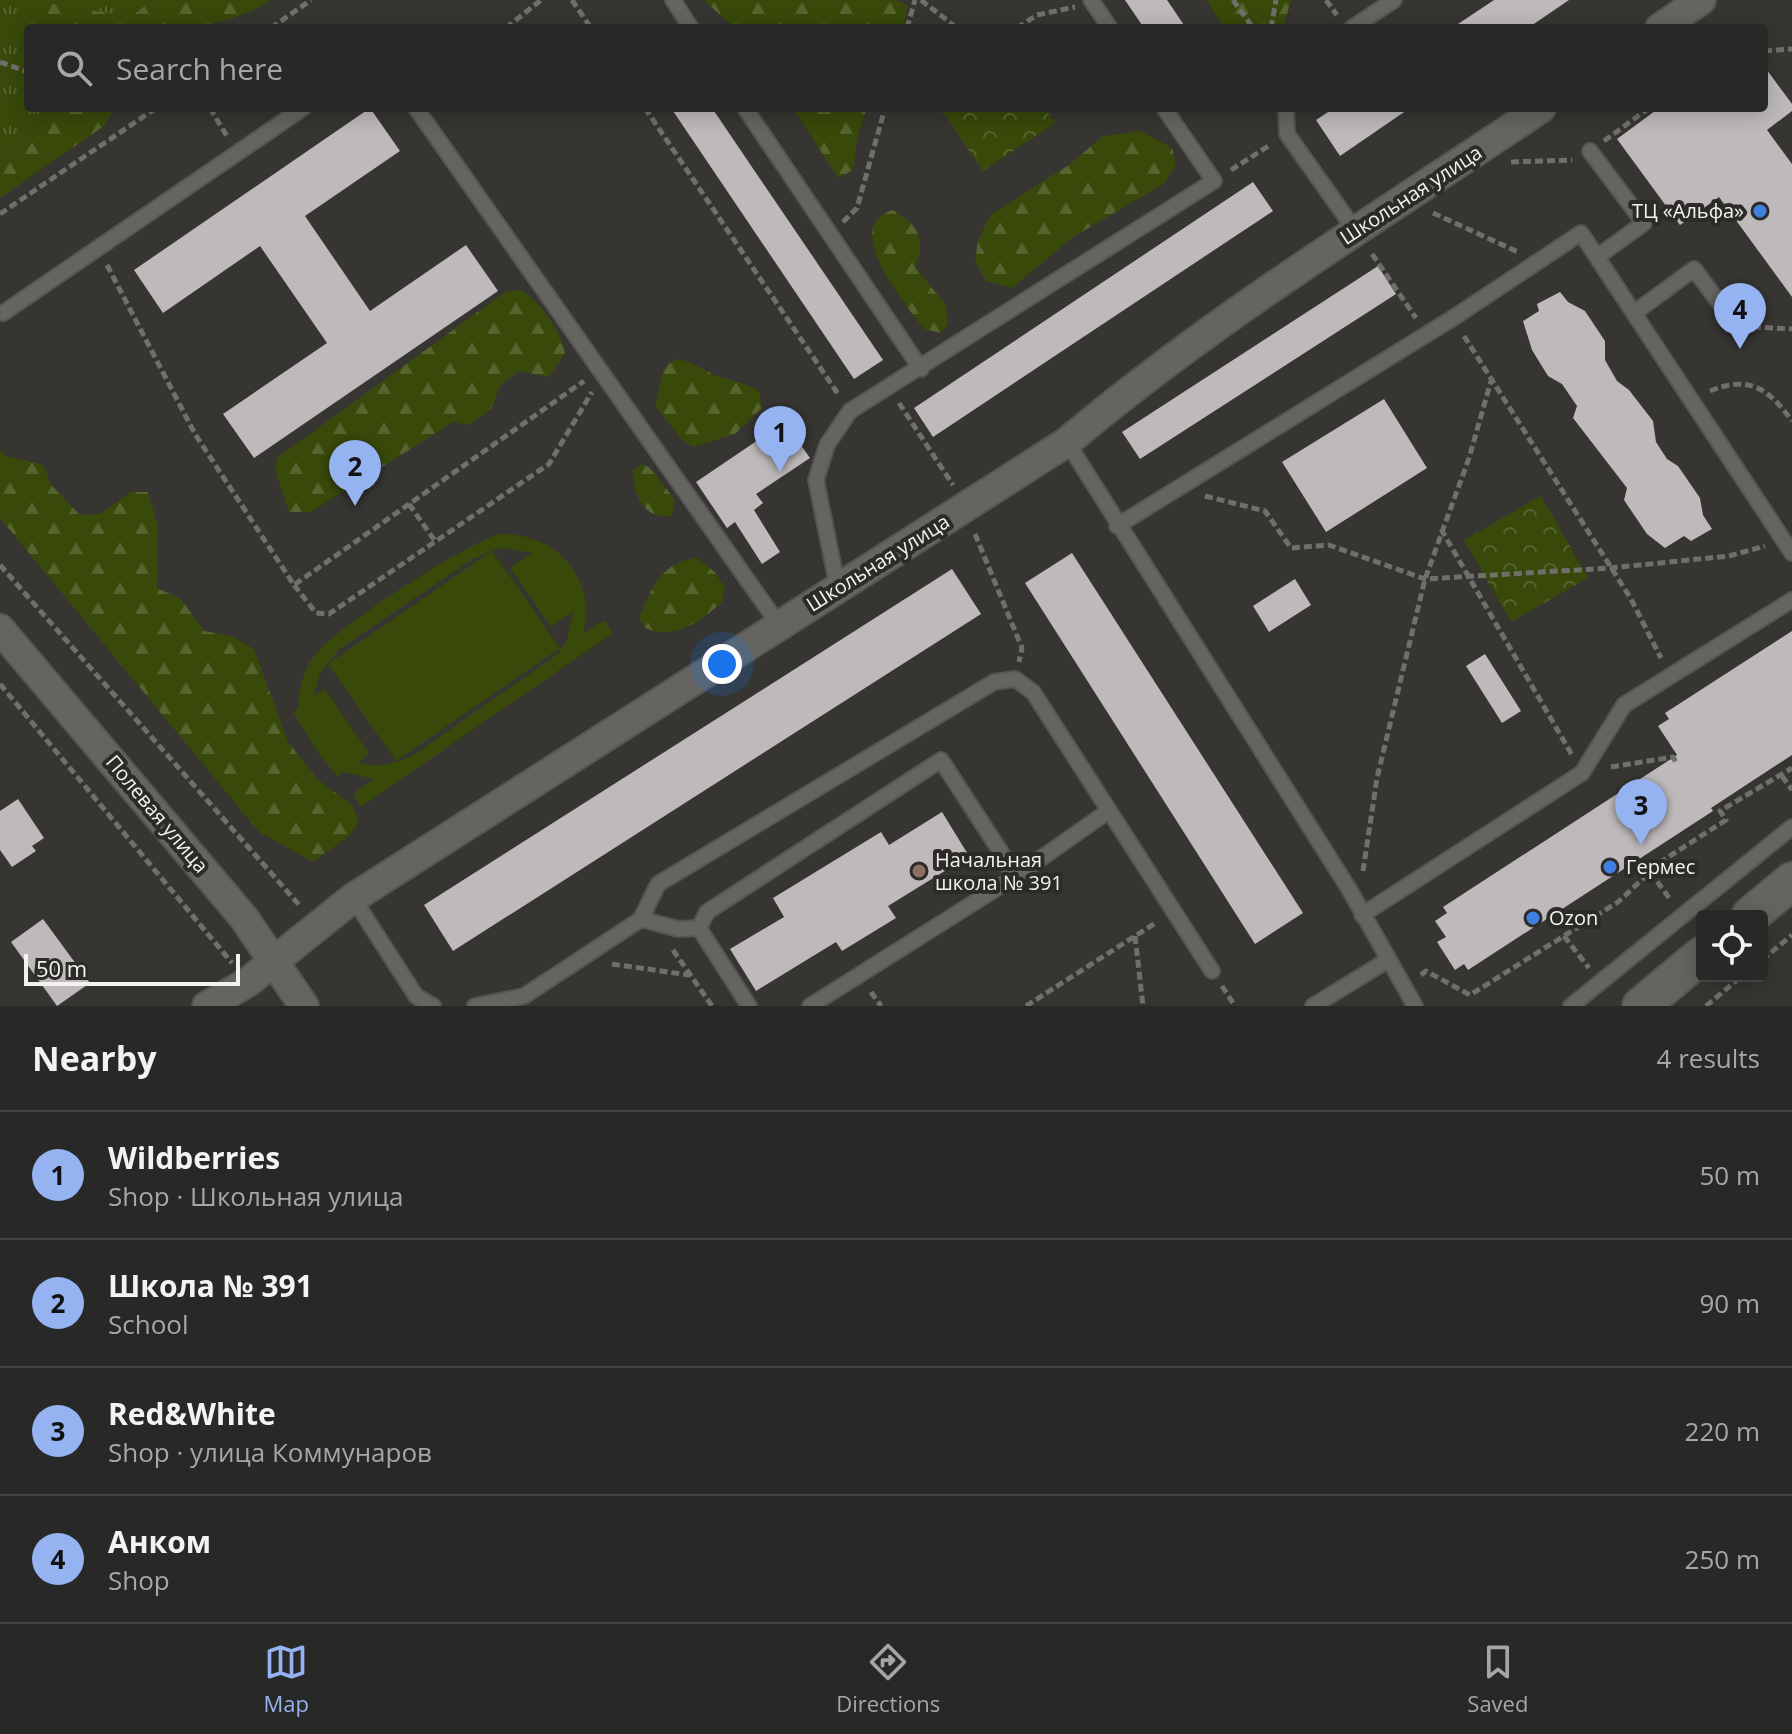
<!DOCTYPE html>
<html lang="en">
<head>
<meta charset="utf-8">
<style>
	:root { --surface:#282826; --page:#343432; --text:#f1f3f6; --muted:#a5a6a7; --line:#444443; --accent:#95b2f1 }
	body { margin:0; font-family:"Open Sans",sans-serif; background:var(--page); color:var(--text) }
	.controls { position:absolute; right:24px; bottom:24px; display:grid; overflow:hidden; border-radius:8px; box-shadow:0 4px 20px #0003 }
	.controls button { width:72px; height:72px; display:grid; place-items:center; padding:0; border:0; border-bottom:2px solid var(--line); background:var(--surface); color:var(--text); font:40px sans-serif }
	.scale { position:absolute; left:24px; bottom:20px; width:216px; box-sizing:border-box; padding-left:8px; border:4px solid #f3f2f0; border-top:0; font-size:22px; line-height:28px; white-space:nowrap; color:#f3f2f0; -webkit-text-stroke:6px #2c2b28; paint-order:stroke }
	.you { position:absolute; left:722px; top:664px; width:28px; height:28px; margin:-20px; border:6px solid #fff; border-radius:50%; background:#1a73e8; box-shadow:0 0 0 12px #1a73e833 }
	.badge { display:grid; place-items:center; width:52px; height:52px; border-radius:50%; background:var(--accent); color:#111; font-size:26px; font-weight:700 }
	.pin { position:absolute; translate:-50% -66px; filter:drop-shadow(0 2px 4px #0008) }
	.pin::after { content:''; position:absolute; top:42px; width:28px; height:24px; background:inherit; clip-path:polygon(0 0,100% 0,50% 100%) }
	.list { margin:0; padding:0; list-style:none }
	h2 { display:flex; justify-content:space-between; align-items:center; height:104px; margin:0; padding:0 32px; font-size:34px }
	h2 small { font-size:26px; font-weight:400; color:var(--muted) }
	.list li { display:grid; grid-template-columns:52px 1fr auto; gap:24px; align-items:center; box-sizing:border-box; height:128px; padding:0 32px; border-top:2px solid var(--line) }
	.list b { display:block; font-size:30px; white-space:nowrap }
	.list p { margin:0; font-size:26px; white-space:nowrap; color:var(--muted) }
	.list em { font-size:26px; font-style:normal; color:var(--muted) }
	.icon { flex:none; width:44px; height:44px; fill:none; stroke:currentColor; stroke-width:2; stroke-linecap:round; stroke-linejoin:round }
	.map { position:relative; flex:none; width:1792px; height:1006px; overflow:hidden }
	.search { position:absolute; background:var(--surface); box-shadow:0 4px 20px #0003; left:24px; right:24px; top:24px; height:88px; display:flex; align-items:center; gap:20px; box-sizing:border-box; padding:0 28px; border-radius:8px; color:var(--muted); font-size:30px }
	.sheet { height:616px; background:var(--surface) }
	nav { display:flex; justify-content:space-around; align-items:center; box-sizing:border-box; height:112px; border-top:2px solid var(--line); background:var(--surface); font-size:22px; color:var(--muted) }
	nav a { display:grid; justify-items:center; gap:4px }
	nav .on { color:var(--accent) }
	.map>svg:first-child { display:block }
	.grass { fill:url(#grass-tufts) }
	.forest { fill:url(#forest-firs) }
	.park { fill:url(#park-crowns) }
	.garden { fill:#38490a; fill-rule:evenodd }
	.building { fill:#bebabb }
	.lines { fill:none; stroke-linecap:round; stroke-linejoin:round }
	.service-casing { stroke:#555452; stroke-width:18 }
	.minor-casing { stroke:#555452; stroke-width:32 }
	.tertiary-casing { stroke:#555452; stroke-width:40 }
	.path { stroke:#706f6c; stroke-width:5; stroke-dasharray:8 4; stroke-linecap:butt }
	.service { stroke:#666461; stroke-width:14 }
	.minor { stroke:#666461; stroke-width:28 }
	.tertiary { stroke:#666461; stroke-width:36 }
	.shop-dot { fill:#3f7fe0; stroke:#2c2b28; stroke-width:3 }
	.education-dot { fill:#8d6e63; stroke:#2c2b28; stroke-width:3 }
	.labels { text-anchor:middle; stroke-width:8; stroke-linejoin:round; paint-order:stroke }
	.street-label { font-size:20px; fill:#f3f2f0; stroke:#2c2b28 }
	.poi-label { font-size:20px; fill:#f3f2f0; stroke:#2c2b28; text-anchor:start }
</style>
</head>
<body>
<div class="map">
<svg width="1792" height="1006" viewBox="0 0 1792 1006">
	<defs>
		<pattern id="grass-tufts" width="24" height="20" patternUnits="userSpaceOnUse" patternTransform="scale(2)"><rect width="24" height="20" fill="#38490a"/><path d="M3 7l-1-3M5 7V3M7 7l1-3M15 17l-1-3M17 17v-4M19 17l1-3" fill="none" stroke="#55642e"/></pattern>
		<pattern id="forest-firs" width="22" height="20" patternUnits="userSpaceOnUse" patternTransform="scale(2)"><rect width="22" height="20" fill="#38490a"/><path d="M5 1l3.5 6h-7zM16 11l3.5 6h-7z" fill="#55642e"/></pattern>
		<pattern id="park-crowns" width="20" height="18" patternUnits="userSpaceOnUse" patternTransform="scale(2)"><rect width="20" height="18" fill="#38490a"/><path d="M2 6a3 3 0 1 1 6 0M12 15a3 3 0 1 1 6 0" fill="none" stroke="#55642e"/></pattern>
	</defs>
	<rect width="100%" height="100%" fill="#363532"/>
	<path class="grass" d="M 0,0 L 152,0 L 131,18 L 107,15 L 28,23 L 20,51 L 28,58 L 28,108 L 60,108 L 0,158 Z"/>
	<path class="forest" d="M 152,0 L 271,0 C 207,43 104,28 28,28 L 28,58 L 20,51 L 28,23 L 47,3 L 131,17 Z
		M 704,0 L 895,0 L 907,5 L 904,28 L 734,28 Z
		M 1206,0 L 1291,0 L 1283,28 L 1224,28 Z
		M 60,108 L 114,108 L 104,126 L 0,198 L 0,158 Z
		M 793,108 L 867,108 L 857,138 L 853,170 L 838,178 Z
		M 1140,131 L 1172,148 L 1176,163 L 1165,183 L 1073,237 L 1012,288 L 986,281 L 975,261 L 978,241 L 990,215 L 1069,165 L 1103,136 Z
		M 893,210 C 918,225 927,239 915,267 L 946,305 L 948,324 L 940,333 L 924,329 C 905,304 839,225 893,210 Z
		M 519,290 C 540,300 561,331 565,353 L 549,377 L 519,371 L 501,384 L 491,409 L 468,425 L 453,422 L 311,512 L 289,512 L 275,470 L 277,458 L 505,292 Z
		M 675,359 C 695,361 706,374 724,378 C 738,382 747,384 760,392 L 761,409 L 735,434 L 693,447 L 681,439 L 655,405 L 664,368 Z
		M 0,450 L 6,456 L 43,465 L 52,486 L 80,515 L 100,514 L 131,492 L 148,492 L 158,527 L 157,588 L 181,599 L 204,631 L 232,636 L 254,649 L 288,742 L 317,779 L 352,805 L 359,822 L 349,836 L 313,862 L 259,832 L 0,518 Z
		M 642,464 L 650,468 L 675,500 L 672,516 C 643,519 634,497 633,470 Z
		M 697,558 L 715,572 L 725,588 L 722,602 C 700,622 674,641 645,628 L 639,618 C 650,589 664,560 697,558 Z"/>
	<path class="park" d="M 940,108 L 1045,108 L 1055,123 L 983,171 Z
		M 1541,496 L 1588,578 L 1511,622 L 1464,540 Z"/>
	<path class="garden" d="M 500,534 C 556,533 598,577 583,634 L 604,620 L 613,633 L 361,807 L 353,794 L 373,779 L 343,772 L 337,776 L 318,753 L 293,712 L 299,708 C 297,688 305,665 319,650 C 343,624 467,542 500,534 ZM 504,548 L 532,553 L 510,568 L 551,627 L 573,612 L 567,640 L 558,654 L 415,754 C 396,763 379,769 359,762 L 369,753 L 325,689 L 314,696 L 320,673 L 341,648 L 473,559 L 492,551 L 328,664 L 396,761 L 560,648 L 492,551 Z"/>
	<path class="building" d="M 1125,0 L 1167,0 L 1186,28 L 1144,28 Z
		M 1494,0 L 1569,0 L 1528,28 L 1452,28 Z
		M 1764,66 L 1792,104 L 1792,111 L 1767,130 L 1792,164 L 1792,297 L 1719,197 L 1680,225 L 1617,139 L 1659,108 L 1764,108 Z
		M 370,108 L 400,151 L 305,216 L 370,311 L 466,245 L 498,291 L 254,458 L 223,414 L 327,343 L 260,246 L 163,313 L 134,270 Z
		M 671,108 L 712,108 L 883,360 L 854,379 Z
		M 1334,108 L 1410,108 L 1340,156 L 1316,120 Z
		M 1253,182 L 1273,211 L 933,437 L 914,408 Z
		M 1378,266 L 1396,294 L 1140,459 L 1122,432 Z
		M 1560,292 L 1568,302 L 1585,311 L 1605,341 L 1605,360 L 1617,381 L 1629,390 L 1653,421 L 1656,442 L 1667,459 L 1678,466 L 1700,498 L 1703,515 L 1712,529 L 1691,541 L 1684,536 L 1665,548 L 1647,534 L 1624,500 L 1627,488 L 1573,418 L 1577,406 L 1562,384 L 1548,376 L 1532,350 L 1523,321 L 1539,311 L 1537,304 Z
		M 1384,399 L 1427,468 L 1326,532 L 1282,462 Z
		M 767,434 L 775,446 L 793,434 L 810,458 L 756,494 L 763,503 L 754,510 L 780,552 L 762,564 L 735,522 L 727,528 L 696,482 Z
		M 1072,553 L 1303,913 L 1255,944 L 1025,583 Z
		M 952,569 L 981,614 L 453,951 L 424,905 Z
		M 1295,579 L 1311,605 L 1269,632 L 1253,606 Z
		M 1792,631 L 1792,755 L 1711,808 L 1713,811 L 1468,970 L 1464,964 L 1455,970 L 1437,942 L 1446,937 L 1435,921 L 1447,913 L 1443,907 L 1677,755 L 1658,726 L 1669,719 L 1665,713 Z
		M 1485,654 L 1521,711 L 1502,723 L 1466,666 Z
		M 18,799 L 44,838 L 32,846 L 36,851 L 12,867 L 0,850 L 0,811 Z
		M 942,812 L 969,856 L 888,906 L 896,918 L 842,951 L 836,942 L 756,991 L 730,949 L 784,917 L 773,898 L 881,832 L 889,845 Z
		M 43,919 L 90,983 L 57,1006 L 11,942 Z"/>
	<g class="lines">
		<g class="service-casing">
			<path id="service" d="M 673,0 L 691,28
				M 1091,0 L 1110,28
				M 1352,28 L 1394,0
				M 416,108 L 779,625
				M 745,108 L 921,369
				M 1286,108 L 1287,134 L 1355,230
				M 1590,151 L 1644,223 L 1597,257
				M 3,313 L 303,108
				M 1634,313 L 1694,269 L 1736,325
				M 1067,442 L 1349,889 L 1415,1006
				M 1117,526 L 1453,318 L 1581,233 L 1792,553
				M 838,589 L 816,480 L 827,445 L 850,411 L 1214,181 L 1164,108
				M 353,898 L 416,996 L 433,1006
				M 1362,915 L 1582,773 L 1624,705 L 1792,600
				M 641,919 L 678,929 L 699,928
				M 475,1006 L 524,996 L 579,960 L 641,919 L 658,884 L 994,682 L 1015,679 L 1033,692 L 1212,971
				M 749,1006 L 699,928 L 707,912 L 941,760 L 1004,857 L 1013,878
				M 810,1006 L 1013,878 L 1107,812
				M 1313,1006 L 1388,960
				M 1571,1006 L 1792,827"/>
		</g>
		<g class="minor-casing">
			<path id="minor" d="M 1660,28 L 1701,0
				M 0,629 L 244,918 L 304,1006
				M 207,1006 L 248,982 L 353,898 L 1067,442 C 1215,317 1381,216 1541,108"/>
		</g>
		<g class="tertiary-casing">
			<path id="tertiary" d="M 1750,916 L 1792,881
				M 1641,1006 L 1702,955"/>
		</g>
		<path class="path" d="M 572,0 L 591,28
			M 921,0 L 957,28
			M 1233,0 L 1253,28
			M 1326,0 L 1337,15
			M 271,28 L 311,0
			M 506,28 L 541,0
			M 907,28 L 915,0
			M 1017,28 L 1037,15 L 1075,7
			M 1271,28 L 1276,0
			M 1764,51 L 1792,49
			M 0,62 L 28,72
			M 210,108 L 228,138
			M 645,108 L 838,394
			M 1604,141 L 1649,108
			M 1511,162 L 1572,160
			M 1231,170 L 1270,145
			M 1433,213 L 1518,252
			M 0,214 L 156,108
			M 843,222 L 857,208 L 885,108
			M 1372,254 L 1416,318
			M 107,265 L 195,434 L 294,585 L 584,381
			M 1753,327 L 1792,329
			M 1464,336 L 1631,599 L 1661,658
			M 1710,391 C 1749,375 1768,388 1792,421
			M 899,403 L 953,485
			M 1205,496 L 1265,511 L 1291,548 L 1329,545 L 1425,579 L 1610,568 L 1729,556 L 1765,546
			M 409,504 L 435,541
			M 1441,529 L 1572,755
			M 975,534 L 1022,648 L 1019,662
			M 0,565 L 301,907
			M 294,585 L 316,613 L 329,614 L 549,464 L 592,392
			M 0,684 L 232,963
			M 1611,767 L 1673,757 L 1677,764
			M 1782,776 L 1792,790
			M 1363,871 L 1377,778 L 1425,579 L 1469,458 L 1491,381
			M 1650,872 L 1670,899
			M 1135,936 L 1143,1006
			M 1564,936 L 1589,968
			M 673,950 L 712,1006
			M 1762,960 L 1792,935
			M 612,964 L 689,975
			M 1421,975 L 1426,971 L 1470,995 L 1618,902 L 1662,861 L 1726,820 L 1720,811 L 1792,768
			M 1222,986 L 1235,1006
			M 871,992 L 881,1006
			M 1026,1006 L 1157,922
			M 1706,1006 L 1742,976"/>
		<use href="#service" class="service"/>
		<use href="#minor" class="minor"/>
		<use href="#tertiary" class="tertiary"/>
	</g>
	<g class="shop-dot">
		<circle cx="1760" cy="211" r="8"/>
		<circle cx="1610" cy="867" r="8"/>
		<circle cx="1533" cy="918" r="8"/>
	</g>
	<circle class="education-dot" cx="919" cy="871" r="8"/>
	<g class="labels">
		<g class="street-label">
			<text transform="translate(1411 195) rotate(-33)" y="7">Школьная улица</text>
			<text transform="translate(878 563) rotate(-32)" y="7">Школьная улица</text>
			<text transform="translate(157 814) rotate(50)" y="7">Полевая улица</text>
		</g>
		<g class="poi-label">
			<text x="1744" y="218" text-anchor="end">ТЦ «Альфа»</text>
			<text x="935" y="867">Начальная<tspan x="935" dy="23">школа № 391</tspan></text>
			<text x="1626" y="874">Гермес</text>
			<text x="1549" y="925">Ozon</text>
		</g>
	</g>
</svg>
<div class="controls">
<button><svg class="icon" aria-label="locate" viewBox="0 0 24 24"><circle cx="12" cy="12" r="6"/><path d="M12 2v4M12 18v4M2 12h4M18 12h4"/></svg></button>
</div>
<div class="scale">50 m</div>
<div class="you"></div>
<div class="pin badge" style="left:780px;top:472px">1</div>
<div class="pin badge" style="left:355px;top:506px">2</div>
<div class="pin badge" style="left:1641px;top:845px">3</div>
<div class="pin badge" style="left:1740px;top:349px">4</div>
<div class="search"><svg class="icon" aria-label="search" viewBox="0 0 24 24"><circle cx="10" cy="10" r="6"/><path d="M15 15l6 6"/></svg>Search here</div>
</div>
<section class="sheet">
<h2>Nearby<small>4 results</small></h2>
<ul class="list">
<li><span class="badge">1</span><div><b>Wildberries</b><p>Shop · Школьная улица</p></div><em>50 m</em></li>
<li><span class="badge">2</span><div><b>Школа № 391</b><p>School</p></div><em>90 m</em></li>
<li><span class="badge">3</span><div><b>Red&amp;White</b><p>Shop · улица Коммунаров</p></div><em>220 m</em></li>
<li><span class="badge">4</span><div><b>Анком</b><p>Shop</p></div><em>250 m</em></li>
</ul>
</section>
<nav>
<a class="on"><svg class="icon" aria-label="map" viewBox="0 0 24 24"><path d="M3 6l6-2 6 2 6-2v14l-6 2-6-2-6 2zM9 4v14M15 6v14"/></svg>Map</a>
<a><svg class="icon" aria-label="directions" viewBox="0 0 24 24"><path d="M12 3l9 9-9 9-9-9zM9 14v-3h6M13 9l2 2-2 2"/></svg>Directions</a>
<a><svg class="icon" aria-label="saved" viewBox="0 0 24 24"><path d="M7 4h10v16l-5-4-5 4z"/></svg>Saved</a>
</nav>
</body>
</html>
